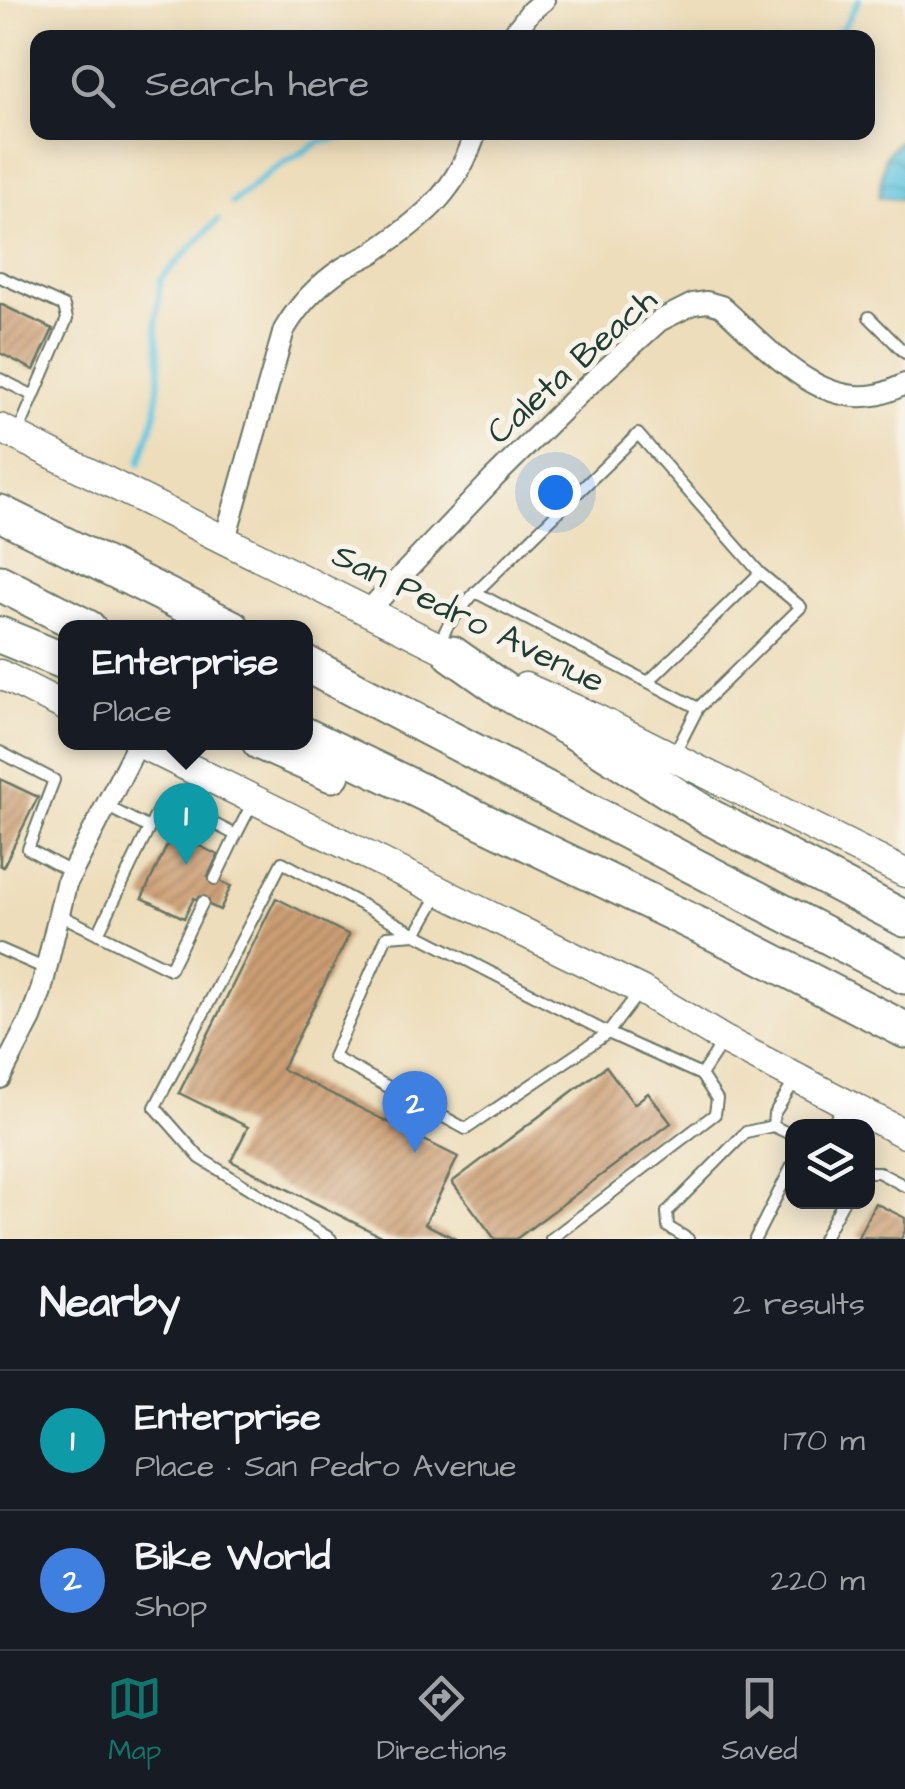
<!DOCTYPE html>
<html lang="en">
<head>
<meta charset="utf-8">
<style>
	:root { --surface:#171b24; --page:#242831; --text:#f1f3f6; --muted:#9ea1a6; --line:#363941; --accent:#0f766e }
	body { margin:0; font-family:"Architects Daughter",sans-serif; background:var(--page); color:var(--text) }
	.controls { position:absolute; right:30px; bottom:30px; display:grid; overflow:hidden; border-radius:20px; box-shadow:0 5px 25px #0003 }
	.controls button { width:90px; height:90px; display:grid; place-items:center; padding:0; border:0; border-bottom:2px solid var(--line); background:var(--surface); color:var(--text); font:50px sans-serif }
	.you { position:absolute; left:555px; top:492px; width:35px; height:35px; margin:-25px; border:8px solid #fff; border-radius:50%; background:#1a73e8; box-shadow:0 0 0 15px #1a73e833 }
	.badge { display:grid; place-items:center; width:65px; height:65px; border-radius:50%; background:var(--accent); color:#fff; font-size:32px; font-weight:700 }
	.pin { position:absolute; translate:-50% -82px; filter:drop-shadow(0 2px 5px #0008) }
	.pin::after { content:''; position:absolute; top:52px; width:35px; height:30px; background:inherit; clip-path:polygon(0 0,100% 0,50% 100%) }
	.popup { position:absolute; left:58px; top:620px; width:255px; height:130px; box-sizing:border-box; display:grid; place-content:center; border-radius:20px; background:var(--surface); filter:drop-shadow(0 2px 8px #0005); font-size:32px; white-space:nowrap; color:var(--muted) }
	.popup b { font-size:38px; color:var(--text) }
	.popup::after { content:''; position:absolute; left:50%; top:100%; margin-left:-20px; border:20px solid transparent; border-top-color:var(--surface) }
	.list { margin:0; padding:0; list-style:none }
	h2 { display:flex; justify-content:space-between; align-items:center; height:130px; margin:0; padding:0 40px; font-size:42px }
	h2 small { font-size:32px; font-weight:400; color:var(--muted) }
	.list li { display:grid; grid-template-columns:65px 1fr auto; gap:30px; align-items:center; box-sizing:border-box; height:140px; padding:0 40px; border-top:2px solid var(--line) }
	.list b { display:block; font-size:38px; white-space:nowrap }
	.list p { margin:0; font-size:32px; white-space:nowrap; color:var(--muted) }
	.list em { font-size:32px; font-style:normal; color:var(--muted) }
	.icon { flex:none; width:55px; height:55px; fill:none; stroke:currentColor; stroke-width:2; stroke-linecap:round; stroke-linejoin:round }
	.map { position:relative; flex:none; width:905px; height:1239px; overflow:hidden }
	.search { position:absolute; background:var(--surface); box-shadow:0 5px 25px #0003; left:30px; right:30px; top:30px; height:110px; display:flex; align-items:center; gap:25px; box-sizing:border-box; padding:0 35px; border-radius:20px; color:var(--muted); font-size:38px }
	.sheet { height:410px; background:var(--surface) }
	nav { display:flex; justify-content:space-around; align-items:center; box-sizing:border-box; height:140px; border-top:2px solid var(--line); background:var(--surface); font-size:28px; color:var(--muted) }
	nav a { display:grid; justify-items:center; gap:5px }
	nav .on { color:var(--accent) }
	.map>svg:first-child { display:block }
	.water { fill:url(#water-waves); stroke:#41828a; stroke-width:2.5 }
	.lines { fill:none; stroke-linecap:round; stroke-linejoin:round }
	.stream { stroke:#63c6e1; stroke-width:6 }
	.building { fill:url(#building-hatch) }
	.lane-casing { stroke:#677563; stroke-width:14 }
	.street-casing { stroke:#677563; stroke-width:24 }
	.secondary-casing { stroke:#677563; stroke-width:31 }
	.highway-casing { stroke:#677563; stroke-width:39 }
	.lane { stroke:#fff; stroke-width:10 }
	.street { stroke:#fff; stroke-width:20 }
	.secondary { stroke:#fff; stroke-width:28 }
	.highway { stroke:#fff; stroke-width:35 }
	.labels { text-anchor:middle; stroke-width:10; stroke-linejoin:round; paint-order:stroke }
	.street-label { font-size:35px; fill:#1f3d34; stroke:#f7f3e8 }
</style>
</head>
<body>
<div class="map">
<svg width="905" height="1239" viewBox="0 0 905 1239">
	<defs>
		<pattern id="water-waves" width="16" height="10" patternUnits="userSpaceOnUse" patternTransform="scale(2.5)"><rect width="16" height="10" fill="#63c6e1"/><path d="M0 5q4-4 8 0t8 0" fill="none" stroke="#51a2b7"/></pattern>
		<pattern id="building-hatch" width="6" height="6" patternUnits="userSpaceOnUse" patternTransform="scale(2.5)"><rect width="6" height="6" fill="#cc9e73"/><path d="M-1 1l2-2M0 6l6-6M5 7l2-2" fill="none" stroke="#a5825f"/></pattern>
	</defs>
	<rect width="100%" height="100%" fill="#f7f3e8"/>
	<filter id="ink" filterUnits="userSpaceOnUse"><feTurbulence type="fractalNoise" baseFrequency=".01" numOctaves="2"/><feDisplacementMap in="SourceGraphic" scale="20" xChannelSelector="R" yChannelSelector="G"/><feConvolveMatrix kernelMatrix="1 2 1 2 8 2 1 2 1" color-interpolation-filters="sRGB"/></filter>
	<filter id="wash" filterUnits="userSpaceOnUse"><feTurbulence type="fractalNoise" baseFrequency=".0048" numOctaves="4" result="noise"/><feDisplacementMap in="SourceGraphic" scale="40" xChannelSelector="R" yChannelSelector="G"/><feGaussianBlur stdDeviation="2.25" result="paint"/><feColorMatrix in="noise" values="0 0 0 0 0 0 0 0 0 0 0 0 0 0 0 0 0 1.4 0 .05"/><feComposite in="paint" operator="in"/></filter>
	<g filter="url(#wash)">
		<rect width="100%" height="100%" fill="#edddba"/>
		<path class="water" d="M 899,141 L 905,147 L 905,195 L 901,199 L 879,197 L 885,156 Z"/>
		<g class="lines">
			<path class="stream" d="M 828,38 L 843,28 L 859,0
				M 232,203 L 274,169 L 320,142 L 369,132
				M 140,463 L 156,413 L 160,366 L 156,321 L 161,279 L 218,220"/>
		</g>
		<g id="blocks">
			<path class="building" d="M 0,304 L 53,329 L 34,370 L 0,353 Z
				M 0,779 L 38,797 L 3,867 L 0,865 Z
				M 173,833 L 218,855 L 208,876 L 231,886 L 220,910 L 194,898 L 184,918 L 142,898 Z
				M 276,898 L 349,935 L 282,1069 L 458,1157 L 425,1224 L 456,1239 L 387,1239 L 231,1161 L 248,1127 L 179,1093 Z
				M 606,1066 L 634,1104 L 648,1093 L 671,1123 L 516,1239 L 495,1239 L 452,1182 Z
				M 875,1203 L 905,1218 L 905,1231 L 901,1239 L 858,1237 Z"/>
		</g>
	</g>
	<g filter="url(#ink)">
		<use href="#blocks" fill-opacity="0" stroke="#677563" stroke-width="2.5"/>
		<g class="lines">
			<g class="lane-casing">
				<path id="lane" d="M 0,277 L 64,306 L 67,319 L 17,435
					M 869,317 L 905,353
					M 0,379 L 34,396
					M 475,592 L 698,708
					M 438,646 L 447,627 L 471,597 L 638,434 L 760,573 L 801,607 L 698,708 L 674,755
					M 648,682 L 760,573
					M 0,752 L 54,780 L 28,849 L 71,872
					M 106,806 L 149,828
					M 215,879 L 236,835
					M 58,914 L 170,969 L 203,902
					M 98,934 L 159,808 L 175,804 L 236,835 L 254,800
					M 0,949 L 46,969
					M 640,991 L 608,1033 L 466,1129 L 333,1057 L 387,936 L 416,934 L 608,1033 L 701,1075
					M 832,1126 L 844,1103
					M 792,1135 L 773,1126 L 774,1114 L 796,1079
					M 868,1172 L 878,1172 L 905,1186
					M 331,1239 L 200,1158 L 155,1107 L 282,862 L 416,934 L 440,892
					M 551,1239 L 715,1114 L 717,1099 L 701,1075 L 722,1043
					M 688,1239 L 668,1227 L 667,1212 L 746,1132 L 773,1126
					M 755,1239 L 792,1166
					M 823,1239 L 843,1202"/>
			</g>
			<g class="street-casing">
				<path id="street" d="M 510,38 L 531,11 L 544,0
					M 225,539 L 284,330 C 299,304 317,285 343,268 C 354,261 367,258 377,250 C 426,216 457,190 476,132
					M 367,612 L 494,478 L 583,390 L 659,321 L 693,304 L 707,302 L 721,306 C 762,342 814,406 875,395 C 885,394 896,388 905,384
					M 0,1078 L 31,1018 L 41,991 L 66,884 L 138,743"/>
			</g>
			<g class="secondary-casing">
				<path id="secondary" d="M 0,428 L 467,661
					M 0,674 L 66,707
					M 525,687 L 593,717 L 905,873
					M 137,742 L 641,990 L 724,1040 L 905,1134"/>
			</g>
			<g class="highway-casing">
				<path id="highway" d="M 0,513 L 232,628
					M 0,583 L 88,628
					M 0,635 L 66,662
					M 452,654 L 503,690 L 572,730 L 710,817 L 905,919
					M 306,664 L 905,976
					M 306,736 L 754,952 L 905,1030
					M 260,742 L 332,774"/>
			</g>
			<use href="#lane" class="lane"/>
			<use href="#street" class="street"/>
			<use href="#secondary" class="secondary"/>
			<use href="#highway" class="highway"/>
		</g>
	</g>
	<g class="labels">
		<g class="street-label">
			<text transform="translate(571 365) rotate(-42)" y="12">Caleta Beach</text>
			<text transform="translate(469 617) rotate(26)" y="12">San Pedro Avenue</text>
		</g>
	</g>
</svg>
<div class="controls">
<button><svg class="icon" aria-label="layers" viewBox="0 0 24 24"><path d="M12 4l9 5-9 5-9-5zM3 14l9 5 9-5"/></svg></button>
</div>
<div class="you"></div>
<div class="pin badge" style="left:186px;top:865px;background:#0f9aa8">1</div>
<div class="popup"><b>Enterprise</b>Place</div>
<div class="pin badge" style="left:415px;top:1153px;background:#3f7fe0">2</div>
<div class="search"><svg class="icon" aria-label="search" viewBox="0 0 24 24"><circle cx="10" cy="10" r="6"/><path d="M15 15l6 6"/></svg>Search here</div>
</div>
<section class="sheet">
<h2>Nearby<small>2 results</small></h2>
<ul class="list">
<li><span class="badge" style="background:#0f9aa8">1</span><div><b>Enterprise</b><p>Place · San Pedro Avenue</p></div><em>170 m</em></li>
<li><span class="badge" style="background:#3f7fe0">2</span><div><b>Bike World</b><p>Shop</p></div><em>220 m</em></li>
</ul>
</section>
<nav>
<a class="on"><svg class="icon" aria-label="map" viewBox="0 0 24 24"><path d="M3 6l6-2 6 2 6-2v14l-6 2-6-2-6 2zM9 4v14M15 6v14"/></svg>Map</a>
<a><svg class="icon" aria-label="directions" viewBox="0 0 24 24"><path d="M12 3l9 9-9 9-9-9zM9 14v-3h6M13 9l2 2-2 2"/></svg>Directions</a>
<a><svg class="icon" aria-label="saved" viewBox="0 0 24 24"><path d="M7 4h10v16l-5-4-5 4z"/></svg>Saved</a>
</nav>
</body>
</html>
